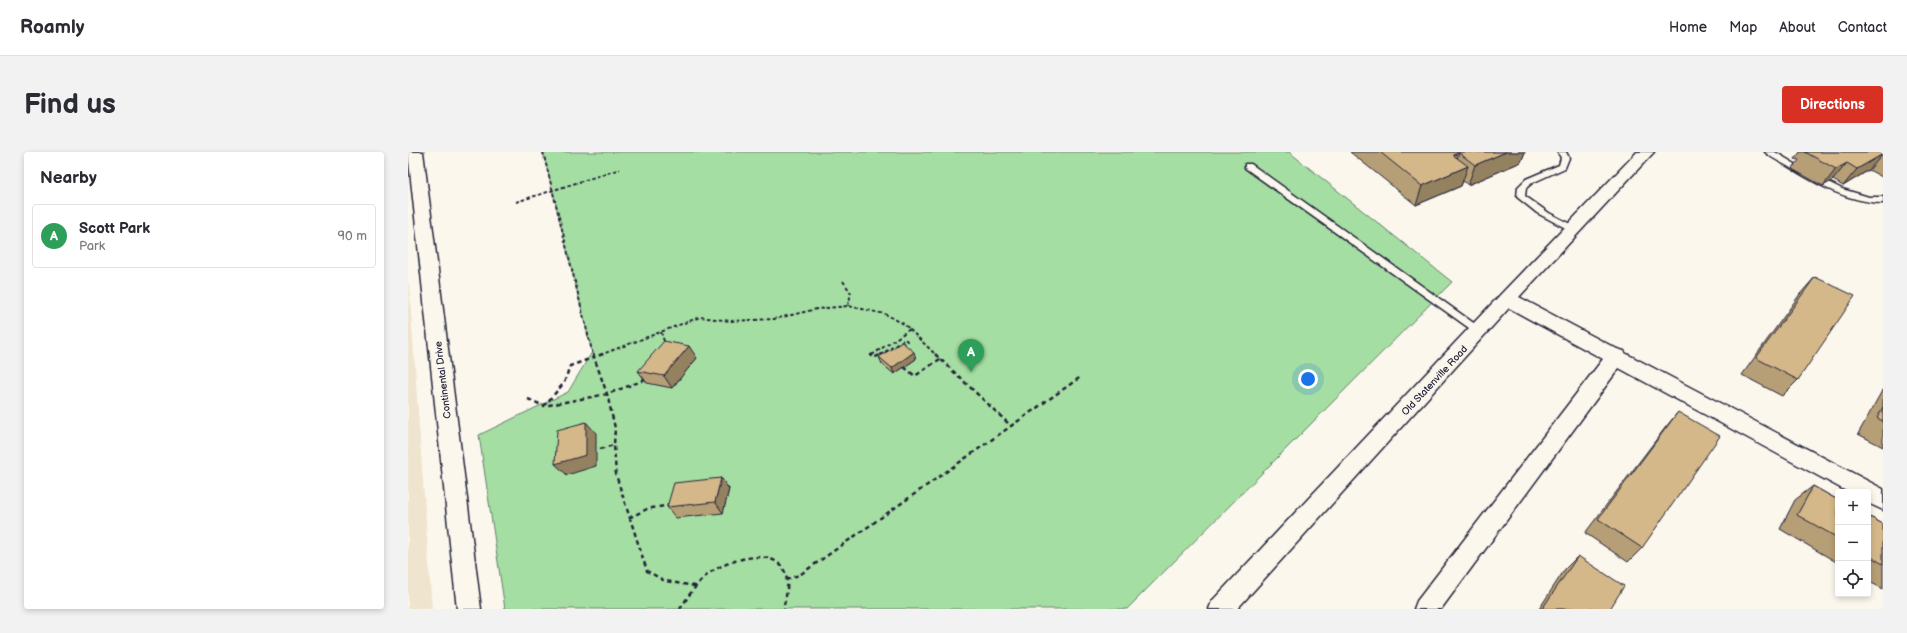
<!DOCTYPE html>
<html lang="en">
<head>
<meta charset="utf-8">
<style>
	:root { --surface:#fff; --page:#f2f2f3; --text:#2b2b33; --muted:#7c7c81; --line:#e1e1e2; --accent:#d93025 }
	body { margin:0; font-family:"Balsamiq Sans",sans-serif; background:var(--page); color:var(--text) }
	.controls { position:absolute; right:12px; bottom:12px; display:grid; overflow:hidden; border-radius:4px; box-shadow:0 2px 6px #0003 }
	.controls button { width:36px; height:36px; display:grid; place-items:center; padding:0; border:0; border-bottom:1px solid var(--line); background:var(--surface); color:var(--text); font:20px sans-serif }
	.you { position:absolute; left:900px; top:227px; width:14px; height:14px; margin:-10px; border:3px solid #fff; border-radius:50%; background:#1a73e8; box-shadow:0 0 0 6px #1a73e833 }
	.badge { display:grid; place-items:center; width:26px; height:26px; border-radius:50%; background:var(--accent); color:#fff; font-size:13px; font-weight:700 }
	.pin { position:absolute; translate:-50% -33px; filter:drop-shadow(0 1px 2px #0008) }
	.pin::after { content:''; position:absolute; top:21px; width:14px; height:12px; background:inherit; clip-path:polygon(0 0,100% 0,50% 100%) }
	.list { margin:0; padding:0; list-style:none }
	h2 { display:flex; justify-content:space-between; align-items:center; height:52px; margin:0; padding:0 16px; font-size:17px }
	h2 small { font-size:13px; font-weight:400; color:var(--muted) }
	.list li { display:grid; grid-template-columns:26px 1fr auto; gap:12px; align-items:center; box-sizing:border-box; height:64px; margin:0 8px 8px; padding:0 8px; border:1px solid var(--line); border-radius:4px }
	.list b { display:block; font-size:15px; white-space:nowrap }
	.list p { margin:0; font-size:13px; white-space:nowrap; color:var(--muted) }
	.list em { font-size:13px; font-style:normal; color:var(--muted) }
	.icon { flex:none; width:22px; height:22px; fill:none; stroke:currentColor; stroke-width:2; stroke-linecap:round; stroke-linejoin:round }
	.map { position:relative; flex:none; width:1475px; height:457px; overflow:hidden; border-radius:4px }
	header { display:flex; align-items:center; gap:24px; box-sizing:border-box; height:56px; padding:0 20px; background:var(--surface); border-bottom:1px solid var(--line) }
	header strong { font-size:19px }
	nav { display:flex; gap:22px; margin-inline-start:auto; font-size:14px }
	.intro { display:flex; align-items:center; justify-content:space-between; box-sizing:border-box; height:96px; padding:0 24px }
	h1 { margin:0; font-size:28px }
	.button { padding:10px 18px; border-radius:4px; background:var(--accent); color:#fff; font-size:14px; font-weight:700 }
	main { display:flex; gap:24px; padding:0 24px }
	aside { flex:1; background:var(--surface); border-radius:4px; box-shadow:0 2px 6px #0003 }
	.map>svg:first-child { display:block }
	.built { fill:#efe4ce }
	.green { fill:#a5dea2; stroke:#64806e }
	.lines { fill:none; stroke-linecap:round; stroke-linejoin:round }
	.lane-casing { stroke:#22223b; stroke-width:3 }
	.street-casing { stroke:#22223b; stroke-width:3 }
	.path-far1 { stroke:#22223b; stroke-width:2; stroke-dasharray:3.5 2.5; stroke-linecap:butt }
	.path { stroke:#22223b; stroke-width:2.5; stroke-dasharray:4.5 3.5; stroke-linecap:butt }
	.lane { fill:#fbf7ec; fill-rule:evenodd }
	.street { fill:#fbf7ec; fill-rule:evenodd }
	.wall { fill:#b69e76; stroke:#22223b }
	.shaded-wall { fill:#948160; stroke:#22223b }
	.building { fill:#d4b889; stroke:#22223b }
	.labels { text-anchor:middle; stroke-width:4; stroke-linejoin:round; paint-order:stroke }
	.street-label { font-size:10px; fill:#22223b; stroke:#fbf7ec }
</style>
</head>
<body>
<header>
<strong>Roamly</strong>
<nav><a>Home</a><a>Map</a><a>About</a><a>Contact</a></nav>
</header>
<div class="intro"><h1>Find us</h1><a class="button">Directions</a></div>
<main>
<aside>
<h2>Nearby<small></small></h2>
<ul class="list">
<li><span class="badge" style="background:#2e9e5b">A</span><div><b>Scott Park</b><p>Park</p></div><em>90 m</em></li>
</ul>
</aside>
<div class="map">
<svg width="1475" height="457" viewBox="0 0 1475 457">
	<rect width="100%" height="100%" fill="#fbf7ec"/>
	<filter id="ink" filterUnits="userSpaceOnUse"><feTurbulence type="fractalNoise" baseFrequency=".025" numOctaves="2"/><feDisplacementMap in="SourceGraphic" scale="8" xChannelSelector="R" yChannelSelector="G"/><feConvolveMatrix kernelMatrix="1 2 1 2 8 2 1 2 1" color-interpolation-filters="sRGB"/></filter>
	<g filter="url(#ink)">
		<path class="built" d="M 0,131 L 1,131 L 24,457 L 0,457 Z"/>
		<path class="green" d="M 135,0 L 881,0 L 1044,130 L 719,457 L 97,457 L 71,283 L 160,240 L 184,200 Z"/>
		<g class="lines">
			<g class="lane-casing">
				<path id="lane" d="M 1150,0 L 1158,0 L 1161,6 L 1157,16 L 1124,31 L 1118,36 L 1117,44 L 1141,61 L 1168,75 L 1169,77 L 1165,80 L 1129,61 L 1109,45 L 1110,35 L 1118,27 L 1151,13 L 1153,6 Z
					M 1357,0 L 1367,0 L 1404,22 L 1434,37 L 1461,45 L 1475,45 L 1475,51 C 1440,50 1410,33 1381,15 C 1373,10 1363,6 1357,0 Z
					M 837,12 L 843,12 L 1074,177 L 1076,179 L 1074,181 L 1068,181 L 837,16 Z"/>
			</g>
			<g class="street-casing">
				<path id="street" d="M 0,0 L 15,0 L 73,457 L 49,457 Z
					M 1229,0 L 1246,0 L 1111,145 L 1209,197 L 1216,199 L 1217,201 L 1475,337 L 1475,358 L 1460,351 L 1460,340 L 1440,340 L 1211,216 L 1033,457 L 1006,457 L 1009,449 L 1195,207 L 1101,156 L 829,457 L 801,457 L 804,449 L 1093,142 Z"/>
			</g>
			<path class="path-far1" d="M 135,0 L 185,203
				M 108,50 L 212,17
				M 435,129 L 443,141 L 440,154
				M 253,180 L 257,192
				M 192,203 L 292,165 L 323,169 L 366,167 L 409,157 L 440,154 L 477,162 L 496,172 L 528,203
				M 464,203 L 502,177
				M 472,203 L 497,187 L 499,189 L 493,193"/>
			<path class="path" d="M 185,202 L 199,242 L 207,276 L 206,293 L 208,323 L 239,419 L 257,429 L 287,434
				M 195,202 L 162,214 L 156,231 L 136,254 L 199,242 L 234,229 L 238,225
				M 465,202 L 463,203 L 466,206 L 473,202
				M 527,202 L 603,274
				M 496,215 L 507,224 L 532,207
				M 120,247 L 136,254
				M 192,297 L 206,293
				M 221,366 L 239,357 L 262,353
				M 378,428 L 393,422 L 674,224
				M 272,457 C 281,443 290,429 303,420 C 324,406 376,391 379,430 C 380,439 377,448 375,457"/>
			<use href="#lane" class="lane"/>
			<use href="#street" class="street"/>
		</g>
		<path class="wall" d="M 942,0 L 1117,0 L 1113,10 L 1060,33 L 1055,29 L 1053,34 L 1008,53 Z
			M 1392,0 L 1475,0 L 1475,25 L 1474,25 L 1461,18 L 1435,34 L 1425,28 L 1415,34 L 1384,17 L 1391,8 L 1387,7 Z
			M 1407,125 L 1390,228 L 1374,244 L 1334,223 L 1392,142 Z
			M 471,205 L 508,207 L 486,222 L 474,212 Z
			M 289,206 L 264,236 L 239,231 L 230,219 Z
			M 1475,237 L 1475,295 L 1450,282 Z
			M 1270,260 L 1234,396 L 1220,410 L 1177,381 L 1257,276 Z
			M 313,326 L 321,337 L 315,361 L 268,366 L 259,355 Z
			M 1405,334 L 1430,348 L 1430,411 L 1372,377 L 1387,348 Z
			M 1460,364 L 1475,372 L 1475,437 L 1460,429 Z
			M 1170,404 L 1202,457 L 1131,457 L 1157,417 Z"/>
		<path class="shaded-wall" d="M 1098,0 L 1117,0 L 1113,10 L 1060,33 L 1067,13 Z
			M 1051,1 L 1044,21 L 1045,3 Z
			M 1475,2 L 1461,18 L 1435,34 L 1449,17 Z
			M 1439,11 L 1425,28 L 1415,34 L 1428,17 Z
			M 1060,14 L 1053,34 L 1008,53 L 1014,34 Z
			M 281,194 L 289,206 L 264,236 L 256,224 Z
			M 506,200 L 508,207 L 486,222 L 484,216 Z
			M 178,270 L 188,281 L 188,314 L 159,323 L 147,312 Z
			M 313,326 L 321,337 L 315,361 L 307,350 Z"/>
		<path class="building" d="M 972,0 L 1098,0 L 1067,13 L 1051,1 L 1045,3 L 1060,14 L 1014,34 Z
			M 1397,0 L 1475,0 L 1475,2 L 1449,17 L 1439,11 L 1428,17 Z
			M 1407,125 L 1447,144 L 1390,228 L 1348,206 Z
			M 256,189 L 281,194 L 256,224 L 230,219 Z
			M 494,190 L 506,200 L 484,216 L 471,205 Z
			M 1475,255 L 1475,269 L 1469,266 Z
			M 1270,260 L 1312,284 L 1234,396 L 1190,367 Z
			M 178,270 L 178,303 L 147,312 L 149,278 Z
			M 313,326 L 307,350 L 259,355 L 266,331 Z
			M 1405,334 L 1430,348 L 1430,386 L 1389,363 Z
			M 1460,364 L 1475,372 L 1475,412 L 1460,403 Z
			M 1170,404 L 1216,434 L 1202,457 L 1134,457 Z"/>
	</g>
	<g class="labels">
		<g class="street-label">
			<text transform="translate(34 228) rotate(-97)" y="4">Continental Drive</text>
			<text transform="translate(1026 228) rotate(-47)" y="4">Old Statenville Road</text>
		</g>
	</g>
</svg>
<div class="controls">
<button>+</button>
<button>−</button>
<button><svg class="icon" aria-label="locate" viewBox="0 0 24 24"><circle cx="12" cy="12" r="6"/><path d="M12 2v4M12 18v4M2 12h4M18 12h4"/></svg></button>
</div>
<div class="you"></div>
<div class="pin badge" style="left:563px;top:220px;background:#2e9e5b">A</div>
</div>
</main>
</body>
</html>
